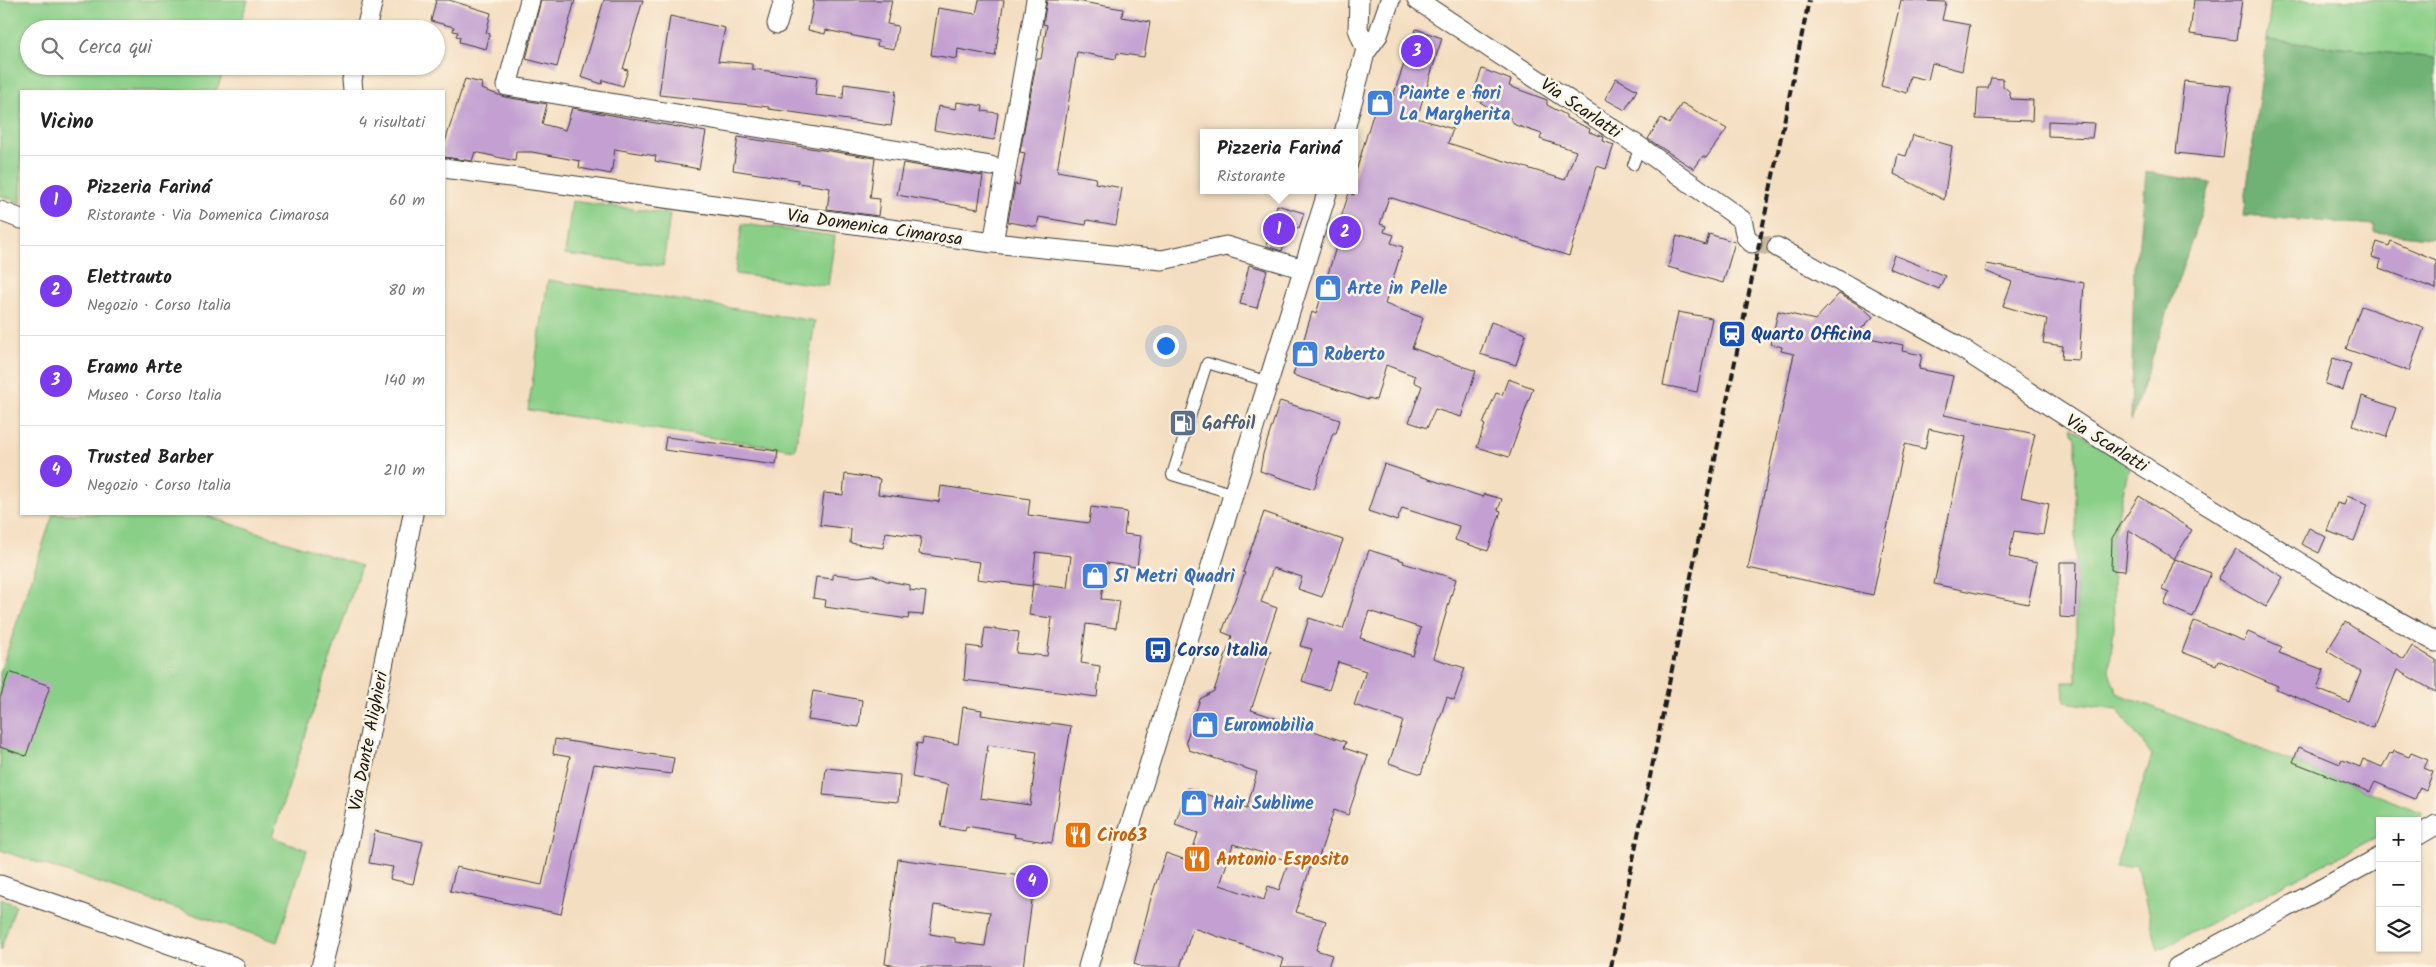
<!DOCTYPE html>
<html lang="it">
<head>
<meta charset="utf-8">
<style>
	:root { --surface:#fff; --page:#f2f2f2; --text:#222; --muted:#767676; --line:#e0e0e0; --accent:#7c3aed }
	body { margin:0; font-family:Kalam,sans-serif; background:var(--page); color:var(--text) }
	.controls { position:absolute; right:15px; bottom:15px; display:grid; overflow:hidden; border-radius:0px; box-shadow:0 1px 4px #0004 }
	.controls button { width:45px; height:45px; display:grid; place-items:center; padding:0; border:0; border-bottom:1px solid var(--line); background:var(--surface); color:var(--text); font:25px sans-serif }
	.you { position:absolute; left:1165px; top:345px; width:18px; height:18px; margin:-12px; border:4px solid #fff; border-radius:50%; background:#1a73e8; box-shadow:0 0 0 8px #1a73e833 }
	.badge { display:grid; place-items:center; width:32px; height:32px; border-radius:50%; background:var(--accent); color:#fff; font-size:16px; font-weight:700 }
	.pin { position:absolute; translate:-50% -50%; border:2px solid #fff; box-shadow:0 1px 5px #0006 }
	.popup { position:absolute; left:1200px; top:129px; width:158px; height:65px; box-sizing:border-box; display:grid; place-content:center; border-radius:0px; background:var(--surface); filter:drop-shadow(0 1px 4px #0005); font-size:16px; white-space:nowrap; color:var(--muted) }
	.popup b { font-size:19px; color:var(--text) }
	.popup::after { content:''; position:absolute; left:50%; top:100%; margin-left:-10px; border:10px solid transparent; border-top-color:var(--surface) }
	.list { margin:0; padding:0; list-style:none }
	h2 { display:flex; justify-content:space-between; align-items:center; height:65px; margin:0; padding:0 20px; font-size:21px }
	h2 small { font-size:16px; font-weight:400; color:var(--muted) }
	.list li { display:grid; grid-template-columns:32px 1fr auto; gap:15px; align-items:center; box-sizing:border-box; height:90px; padding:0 20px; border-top:1px solid var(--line) }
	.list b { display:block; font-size:19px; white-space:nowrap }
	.list p { margin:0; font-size:16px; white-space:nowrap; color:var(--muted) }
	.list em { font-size:16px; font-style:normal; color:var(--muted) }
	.icon { flex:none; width:28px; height:28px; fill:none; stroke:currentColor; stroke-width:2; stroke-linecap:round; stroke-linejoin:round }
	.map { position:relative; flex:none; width:2436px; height:967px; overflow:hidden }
	.search { position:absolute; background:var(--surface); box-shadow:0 1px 4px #0004; left:20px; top:20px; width:425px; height:55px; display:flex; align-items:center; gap:12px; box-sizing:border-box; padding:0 18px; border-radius:28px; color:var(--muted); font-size:19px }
	.panel { position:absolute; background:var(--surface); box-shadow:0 1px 4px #0004; left:20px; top:90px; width:425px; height:425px; border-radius:0px }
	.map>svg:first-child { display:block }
	.green { fill:#8acf88; stroke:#537652 }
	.forest { fill:#6fb274; stroke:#466748 }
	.building { fill:#c3a0d1; fill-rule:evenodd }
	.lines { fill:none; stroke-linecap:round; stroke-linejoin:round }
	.street-tunnel { stroke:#c9b7a0; stroke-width:19; stroke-dasharray:19 9; stroke-linecap:butt }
	.lane-casing { stroke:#3c3935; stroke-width:12 }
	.street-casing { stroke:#3c3935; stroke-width:21 }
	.lane { stroke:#fff; stroke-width:10 }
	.street { stroke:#fff; stroke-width:19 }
	.rail { stroke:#1c1c1c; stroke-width:4; stroke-dasharray:8 4; stroke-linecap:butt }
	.labels { text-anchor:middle; stroke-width:5; stroke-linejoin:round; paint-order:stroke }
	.shop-label { font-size:18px; font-weight:bold; fill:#366cbe; stroke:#fcf5e5; text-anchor:start }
	.street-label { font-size:18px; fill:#1c1c1c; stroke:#fcf5e5 }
	.transit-label { font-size:18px; font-weight:bold; fill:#164399; stroke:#fcf5e5; text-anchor:start }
	.service-label { font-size:18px; font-weight:bold; fill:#4e5e75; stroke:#fcf5e5; text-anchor:start }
	.food-label { font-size:18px; font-weight:bold; fill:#c56008; stroke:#fcf5e5; text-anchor:start }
</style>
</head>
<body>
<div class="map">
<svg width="2436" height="967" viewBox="0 0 2436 967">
	<rect width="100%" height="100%" fill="#fcf5e5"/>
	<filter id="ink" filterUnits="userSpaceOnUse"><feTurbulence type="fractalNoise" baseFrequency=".02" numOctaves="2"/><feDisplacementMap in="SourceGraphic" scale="10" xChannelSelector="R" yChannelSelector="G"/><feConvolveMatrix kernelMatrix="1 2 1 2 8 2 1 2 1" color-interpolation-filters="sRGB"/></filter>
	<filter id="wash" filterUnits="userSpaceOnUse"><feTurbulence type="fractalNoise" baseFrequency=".0096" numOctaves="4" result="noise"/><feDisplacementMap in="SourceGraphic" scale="20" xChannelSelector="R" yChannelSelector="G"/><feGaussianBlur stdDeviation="1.12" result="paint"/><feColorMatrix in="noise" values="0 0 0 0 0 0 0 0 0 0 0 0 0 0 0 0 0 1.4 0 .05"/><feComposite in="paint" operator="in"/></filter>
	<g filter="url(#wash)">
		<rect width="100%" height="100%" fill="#f4dec1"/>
		<path class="green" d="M 0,0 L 248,0 L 238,29 L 29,29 L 29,66 L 226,66 L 216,91 L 21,91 L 21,203 L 0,195 Z
			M 2271,0 L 2436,0 L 2436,58 L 2267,40 Z
			M 572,201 L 670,214 L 663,266 L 565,254 Z
			M 742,224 L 835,236 L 828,286 L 735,274 Z
			M 548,280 L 815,321 L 795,450 L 528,410 Z
			M 2071,427 L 2129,467 L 2112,541 L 2114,628 L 2109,671 L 2117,693 L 2423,813 L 2408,821 L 2380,821 L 2380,835 L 2158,950 L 2136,865 L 2115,868 L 2152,755 L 2117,709 L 2064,702 L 2063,682 L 2076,682 L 2076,439 Z
			M 53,514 L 201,514 L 361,566 L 272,837 L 307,850 L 277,942 L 0,850 L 0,673 Z
			M 0,899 L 16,905 L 0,951 Z"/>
		<path class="forest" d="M 2267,40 L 2436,58 L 2436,239 L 2375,232 L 2375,225 L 2243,216 Z
			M 2146,172 L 2211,183 L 2131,421 L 2134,262 L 2140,242 Z"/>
		<g id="blocks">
			<path class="building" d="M 436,0 L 449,0 L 491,13 L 486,33 L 490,34 L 486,49 L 459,42 L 460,37 L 456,36 L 458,32 L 453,31 L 454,27 L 431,21 Z
				M 541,0 L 575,0 L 557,67 L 526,59 Z
				M 604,0 L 643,0 L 623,69 L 628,70 L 623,86 L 603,80 L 602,84 L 581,77 Z
				M 814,0 L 892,0 L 887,24 L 898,26 L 894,49 L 877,46 L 878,41 L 826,30 L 825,34 L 808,30 Z
				M 979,0 L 1004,0 L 995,56 L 958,49 L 957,59 L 931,55 L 938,8 L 976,14 Z
				M 1047,0 L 1070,0 L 1123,9 L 1122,17 L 1150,22 L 1144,57 L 1117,53 L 1116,59 L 1077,52 L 1057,171 L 1096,178 L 1095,183 L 1122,188 L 1116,225 L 1087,220 L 1086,225 L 1039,217 L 1037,227 L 1008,222 L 1015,184 L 1019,185 L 1025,153 L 1020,152 L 1037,59 L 1041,59 L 1047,25 L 1043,24 Z
				M 1901,0 L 1946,2 L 1942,20 L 1970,25 L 1962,71 L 1932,63 L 1928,80 L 1910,76 L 1907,93 L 1881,86 Z
				M 2194,0 L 2242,0 L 2236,40 L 2190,34 Z
				M 670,16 L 725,28 L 718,61 L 752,64 L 752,69 L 817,77 L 815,95 L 843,98 L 844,84 L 896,91 L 891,126 L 769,109 L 769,107 L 659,95 Z
				M 1416,29 L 1442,38 L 1417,118 L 1453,129 L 1448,143 L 1565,180 L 1576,151 L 1540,139 L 1542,134 L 1515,125 L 1508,115 L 1493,110 L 1472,97 L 1482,69 L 1511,80 L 1509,86 L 1547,100 L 1547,105 L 1566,115 L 1566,118 L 1590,129 L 1589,132 L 1604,137 L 1603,141 L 1614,145 L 1606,169 L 1597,166 L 1569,256 L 1389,197 L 1380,224 L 1386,226 L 1384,232 L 1394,235 L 1391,243 L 1403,247 L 1385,304 L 1423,318 L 1412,348 L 1476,371 L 1461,417 L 1435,409 L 1427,428 L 1409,422 L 1422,386 L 1414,382 L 1415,376 L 1386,365 L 1376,400 L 1368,398 L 1368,400 L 1293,375 L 1312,312 L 1316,314 L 1339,237 L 1335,236 L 1349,193 L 1354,195 L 1354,178 L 1377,101 L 1390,105 Z
				M 1616,78 L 1637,90 L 1625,110 L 1605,99 Z
				M 1991,78 L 2003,79 L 2003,86 L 2009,91 L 2011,99 L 2033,100 L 2032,121 L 1976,119 L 1978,88 L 1988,88 Z
				M 465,79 L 482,83 L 481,89 L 505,97 L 547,104 L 542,124 L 565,130 L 572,108 L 706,132 L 699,169 L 655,161 L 656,156 L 615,149 L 611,174 L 579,168 L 580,161 L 532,152 L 516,152 L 515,161 L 475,152 L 472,161 L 444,157 L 444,145 Z
				M 2184,81 L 2231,86 L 2223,158 L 2176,153 Z
				M 957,102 L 983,106 L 982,111 L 998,113 L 994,140 L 934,130 L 938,106 L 956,109 Z
				M 1682,103 L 1727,129 L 1706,158 L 1703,156 L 1694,169 L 1648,139 L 1661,118 L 1669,124 Z
				M 2048,121 L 2094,123 L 2092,138 L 2048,136 Z
				M 1913,135 L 1952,146 L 1944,200 L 1894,174 L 1898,154 L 1906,156 Z
				M 738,137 L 875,158 L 870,198 L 880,199 L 878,216 L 827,209 L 830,188 L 798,183 L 798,180 L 733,170 Z
				M 903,163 L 983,176 L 978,209 L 897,195 Z
				M 1277,205 L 1304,213 L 1299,228 L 1289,225 L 1282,251 L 1266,246 Z
				M 1709,234 L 1735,242 L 1723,283 L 1668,267 L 1677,236 L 1706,245 Z
				M 2391,241 L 2436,260 L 2436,289 L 2379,268 L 2381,260 L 2372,257 L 2377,242 L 2389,246 Z
				M 1894,255 L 1945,276 L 1939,289 L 1889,268 Z
				M 1987,264 L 2084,283 L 2079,360 L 2062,359 L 2063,346 L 2043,343 L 2047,319 L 2003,306 L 2012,282 L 1985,271 Z
				M 1249,265 L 1267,270 L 1257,308 L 1240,304 Z
				M 1839,294 L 1861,306 L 1873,317 L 1855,335 L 1903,345 L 1902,351 L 1922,355 L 1919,369 L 1953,376 L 1944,415 L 2035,434 L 2021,497 L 2049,504 L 2043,535 L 2014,531 L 2009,557 L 2037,563 L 2028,604 L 1934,584 L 1966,437 L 1929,429 L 1925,449 L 1905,444 L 1873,595 L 1748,568 L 1794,354 L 1781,351 L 1782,347 L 1771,344 L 1778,311 L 1815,320 Z
				M 2361,306 L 2424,328 L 2409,371 L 2346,349 Z
				M 1678,312 L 1712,318 L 1697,392 L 1663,385 Z
				M 1491,322 L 1526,334 L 1516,365 L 1480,354 Z
				M 2333,358 L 2351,364 L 2343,390 L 2325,384 Z
				M 1508,379 L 1533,388 L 1509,457 L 1477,447 L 1485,425 L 1483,424 L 1496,393 L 1502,395 Z
				M 2362,396 L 2396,408 L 2386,437 L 2353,425 Z
				M 1280,401 L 1340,420 L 1336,433 L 1333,433 L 1314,489 L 1260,471 L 1263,454 Z
				M 666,437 L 778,451 L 776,465 L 664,450 Z
				M 1384,464 L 1483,497 L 1484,494 L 1502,499 L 1498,510 L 1501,511 L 1488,551 L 1455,540 L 1459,526 L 1402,508 L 1397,521 L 1368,511 Z
				M 845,474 L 880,479 L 878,494 L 939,502 L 941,486 L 1030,499 L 1028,515 L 1089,523 L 1091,507 L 1127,512 L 1124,534 L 1141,536 L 1137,567 L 1106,563 L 1101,599 L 1120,601 L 1116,628 L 1086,624 L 1081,663 L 1100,666 L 1097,697 L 964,680 L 967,646 L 982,648 L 985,628 L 1019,632 L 1016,653 L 1047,656 L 1052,618 L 1029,615 L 1033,584 L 1067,588 L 1071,556 L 1036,552 L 1032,586 L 977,579 L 980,562 L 919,554 L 921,537 L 886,532 L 883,548 L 850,543 L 851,529 L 820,525 L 824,493 L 843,495 Z
				M 2139,496 L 2192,530 L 2174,559 L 2129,530 L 2125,571 L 2111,570 L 2112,538 Z
				M 2347,496 L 2368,504 L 2354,541 L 2327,531 L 2337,503 L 2344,505 Z
				M 1264,512 L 1343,540 L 1322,597 L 1298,589 L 1302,577 L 1273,568 L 1261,602 L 1277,608 L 1263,649 L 1271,651 L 1251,710 L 1346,742 L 1344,748 L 1368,756 L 1348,815 L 1334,810 L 1316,866 L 1311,865 L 1296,912 L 1326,921 L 1316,950 L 1332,955 L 1328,967 L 1281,967 L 1284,959 L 1193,928 L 1180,967 L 1143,967 L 1134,964 L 1151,898 L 1166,853 L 1189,861 L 1198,833 L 1175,825 L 1187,788 L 1247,808 L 1257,772 L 1189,750 L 1186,741 L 1200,699 L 1214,691 L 1232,636 L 1222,632 L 1245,573 L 1243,572 ZM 1233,844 L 1289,861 L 1279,890 L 1268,886 L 1264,900 L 1220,885 Z
				M 2309,528 L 2326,537 L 2319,553 L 2301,544 Z
				M 2236,549 L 2283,577 L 2266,607 L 2218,579 Z
				M 1369,550 L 1404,561 L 1403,563 L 1456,579 L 1433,658 L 1465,668 L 1454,700 L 1447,697 L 1421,774 L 1389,763 L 1403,721 L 1354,705 L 1366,671 L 1338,662 L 1329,690 L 1302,681 L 1312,649 L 1300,646 L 1309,618 L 1343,629 ZM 1369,611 L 1421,628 L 1413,656 L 1360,638 Z
				M 2175,559 L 2211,573 L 2193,617 L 2164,605 L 2169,593 L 2162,590 Z
				M 2060,562 L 2077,562 L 2075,618 L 2060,617 Z
				M 833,574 L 859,577 L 873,575 L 887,581 L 910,585 L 910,590 L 926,592 L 923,615 L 909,614 L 908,619 L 825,607 L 826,600 L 813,598 L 816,577 L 833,579 Z
				M 2194,621 L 2244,641 L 2248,632 L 2282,647 L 2279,653 L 2324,670 L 2317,689 L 2349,702 L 2361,672 L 2327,651 L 2345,622 L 2404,659 L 2412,646 L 2436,660 L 2436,692 L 2397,670 L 2373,728 L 2276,689 L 2278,686 L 2218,660 L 2216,665 L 2182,652 Z
				M 9,672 L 50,686 L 26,756 L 0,747 L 0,698 Z
				M 813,691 L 862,700 L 859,727 L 808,720 Z
				M 963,707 L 982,710 L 981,715 L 1050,725 L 1052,723 L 1071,726 L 1052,843 L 1014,837 L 1015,834 L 966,826 L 965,831 L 941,827 L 948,785 L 912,777 L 917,743 L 922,744 L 923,738 L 958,744 ZM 988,745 L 1037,752 L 1030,805 L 980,798 Z
				M 555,739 L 674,758 L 671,774 L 594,764 L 561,914 L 450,891 L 456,867 L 542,885 L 570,757 L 553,754 Z
				M 2299,747 L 2340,764 L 2342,760 L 2360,767 L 2363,759 L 2382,767 L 2390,753 L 2393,754 L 2394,751 L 2409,757 L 2411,753 L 2428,760 L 2424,768 L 2433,772 L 2426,790 L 2420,787 L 2415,799 L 2375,782 L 2370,792 L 2293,762 Z
				M 826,768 L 900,775 L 898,802 L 823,795 Z
				M 375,831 L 423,842 L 413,884 L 390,879 L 393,867 L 369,863 Z
				M 898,859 L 1035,878 L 1023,967 L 905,967 L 885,964 ZM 934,905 L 990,912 L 985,946 L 955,942 L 955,938 L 930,934 Z"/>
		</g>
	</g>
	<g filter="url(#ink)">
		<use href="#blocks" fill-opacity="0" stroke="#3c3935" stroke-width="1"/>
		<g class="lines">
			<path class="street-tunnel" d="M 1752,243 L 1777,247"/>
			<g class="lane-casing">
				<path id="lane" d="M 1633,165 L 1640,147
					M 1234,494 L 1172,475 L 1207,363 L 1269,382"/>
			</g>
			<g class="street-casing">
				<path id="street" d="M 530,0 L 507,86 L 991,166
					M 1359,0 L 1358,29 L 1366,50
					M 1417,0 L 1640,147 L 1742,220 L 1746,237 L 1752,243
					M 777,24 L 784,0
					M 366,29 L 373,0
					M 353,91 L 352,80 L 355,66
					M 1344,133 L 1365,53 L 1378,35 L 1390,0
					M 444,168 L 993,243 L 1162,260 L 1226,246 L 1304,269
					M 0,211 L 21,219
					M 993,243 L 1036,0
					M 1777,247 L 1956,345 L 2135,461 L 2357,598 L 2436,642
					M 2417,836 L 2436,825
					M 0,885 L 235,967
					M 321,967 L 334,915 L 413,514
					M 1088,967 L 1117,868 L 1328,190
					M 2177,967 L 2380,857"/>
			</g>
			<use href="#lane" class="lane"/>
			<use href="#street" class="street"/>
			<path class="rail" d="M 1611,967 L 1809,0"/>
		</g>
	</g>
	<defs>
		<g id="shop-square" transform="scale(1.4375)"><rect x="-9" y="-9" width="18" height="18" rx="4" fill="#3f7fe0" stroke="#fcf5e5"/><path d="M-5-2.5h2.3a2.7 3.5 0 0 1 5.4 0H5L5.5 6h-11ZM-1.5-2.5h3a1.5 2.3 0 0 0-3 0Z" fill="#fff"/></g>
		<g id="station-square" transform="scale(1.4375)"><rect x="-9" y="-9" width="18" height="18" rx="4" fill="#1a4fb4" stroke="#fcf5e5"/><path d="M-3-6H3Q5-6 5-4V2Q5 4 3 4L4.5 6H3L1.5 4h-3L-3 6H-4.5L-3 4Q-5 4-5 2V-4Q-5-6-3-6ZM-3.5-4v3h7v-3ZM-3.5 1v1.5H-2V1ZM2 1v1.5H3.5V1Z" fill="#fff"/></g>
		<g id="fuel-square" transform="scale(1.4375)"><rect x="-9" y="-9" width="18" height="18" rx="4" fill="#5c6f8a" stroke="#fcf5e5"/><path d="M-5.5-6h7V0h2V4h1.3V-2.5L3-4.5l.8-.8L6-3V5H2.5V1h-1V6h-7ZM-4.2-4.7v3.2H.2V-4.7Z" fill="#fff"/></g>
		<g id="bus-square" transform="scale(1.4375)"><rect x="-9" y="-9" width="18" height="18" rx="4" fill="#1a4fb4" stroke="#fcf5e5"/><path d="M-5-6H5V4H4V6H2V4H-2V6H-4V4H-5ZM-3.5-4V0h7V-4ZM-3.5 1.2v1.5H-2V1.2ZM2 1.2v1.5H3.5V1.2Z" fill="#fff"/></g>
		<g id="restaurant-square" transform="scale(1.4375)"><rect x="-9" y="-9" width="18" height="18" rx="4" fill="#e8710a" stroke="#fcf5e5"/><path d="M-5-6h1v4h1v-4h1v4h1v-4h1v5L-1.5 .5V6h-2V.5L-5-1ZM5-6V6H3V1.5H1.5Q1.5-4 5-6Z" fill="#fff"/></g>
	</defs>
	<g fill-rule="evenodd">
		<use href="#shop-square" x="1380" y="103"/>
		<use href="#shop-square" x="1328" y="288"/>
		<use href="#station-square" x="1732" y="334"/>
		<use href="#shop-square" x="1305" y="354"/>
		<use href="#fuel-square" x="1183" y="423"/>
		<use href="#shop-square" x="1095" y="576"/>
		<use href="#bus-square" x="1158" y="650"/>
		<use href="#shop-square" x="1205" y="725"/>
		<use href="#shop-square" x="1194" y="803"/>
		<use href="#restaurant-square" x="1078" y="835"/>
		<use href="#restaurant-square" x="1197" y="859"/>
	</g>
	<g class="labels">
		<g class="shop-label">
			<text x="1399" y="99">Piante e fiori<tspan x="1399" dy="21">La Margherita</tspan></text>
			<text x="1347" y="294">Arte in Pelle</text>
			<text x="1324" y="360">Roberto</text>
			<text x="1114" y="582">51 Metri Quadri</text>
			<text x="1224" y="731">Euromobilia</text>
			<text x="1213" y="809">Hair Sublime</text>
		</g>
		<g class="street-label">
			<text transform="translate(1581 108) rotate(34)" y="6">Via Scarlatti</text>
			<text transform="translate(875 227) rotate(8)" y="6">Via Domenica Cimarosa</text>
			<text transform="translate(2107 443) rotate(32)" y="6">Via Scarlatti</text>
			<text transform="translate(368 741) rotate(-79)" y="6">Via Dante Alighieri</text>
		</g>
		<g class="transit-label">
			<text x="1751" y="340">Quarto Officina</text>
			<text x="1177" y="656">Corso Italia</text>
		</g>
		<g class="service-label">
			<text x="1202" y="429">Gaffoil</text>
		</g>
		<g class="food-label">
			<text x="1097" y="841">Ciro63</text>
			<text x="1216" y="865">Antonio Esposito</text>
		</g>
	</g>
</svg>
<div class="controls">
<button>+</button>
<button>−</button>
<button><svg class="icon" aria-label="layers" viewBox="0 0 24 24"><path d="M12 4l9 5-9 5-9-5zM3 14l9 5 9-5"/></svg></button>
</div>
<div class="you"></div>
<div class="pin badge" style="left:1279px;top:229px">1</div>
<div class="popup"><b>Pizzeria Fariná</b>Ristorante</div>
<div class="pin badge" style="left:1345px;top:232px">2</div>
<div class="pin badge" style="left:1417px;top:51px">3</div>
<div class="pin badge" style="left:1032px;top:881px">4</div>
<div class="search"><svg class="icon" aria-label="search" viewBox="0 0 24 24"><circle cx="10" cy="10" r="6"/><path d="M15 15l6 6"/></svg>Cerca qui</div>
<section class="panel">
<h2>Vicino<small>4 risultati</small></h2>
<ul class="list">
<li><span class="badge">1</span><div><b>Pizzeria Fariná</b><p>Ristorante · Via Domenica Cimarosa</p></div><em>60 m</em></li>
<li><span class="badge">2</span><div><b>Elettrauto</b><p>Negozio · Corso Italia</p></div><em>80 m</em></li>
<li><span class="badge">3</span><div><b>Eramo Arte</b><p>Museo · Corso Italia</p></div><em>140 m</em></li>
<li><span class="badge">4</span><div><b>Trusted Barber</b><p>Negozio · Corso Italia</p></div><em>210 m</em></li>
</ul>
</section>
</div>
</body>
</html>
